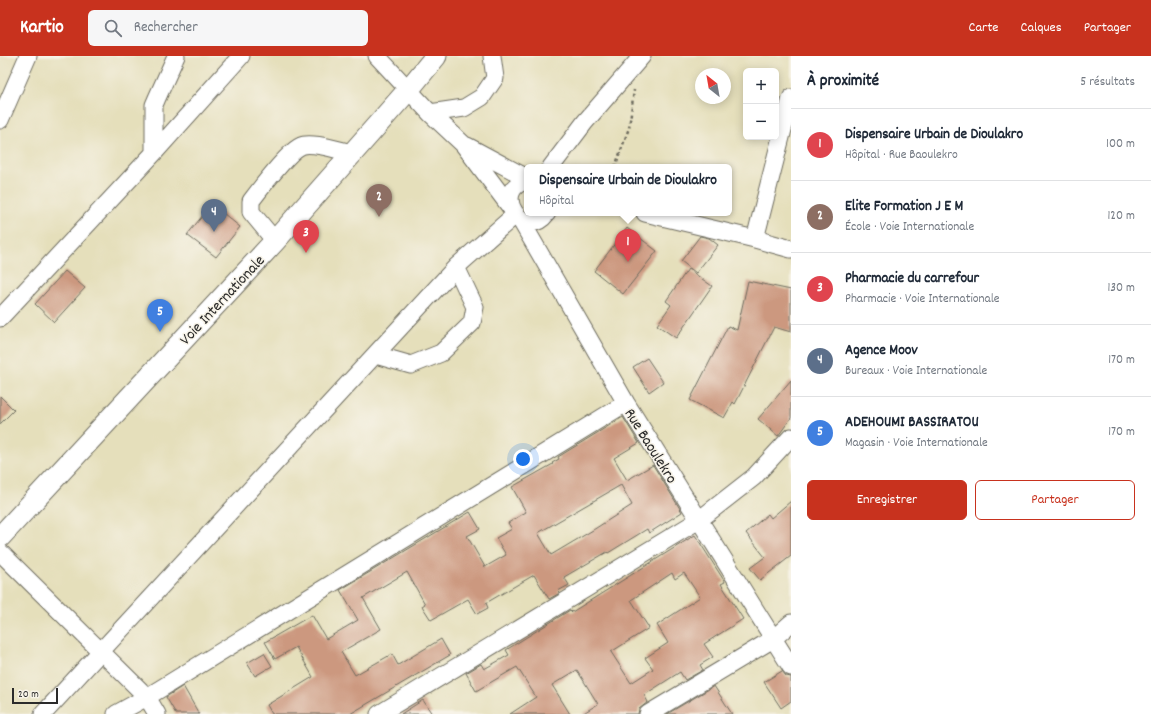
<!DOCTYPE html>
<html lang="fr">
<head>
<meta charset="utf-8">
<style>
	:root { --surface:#fff; --page:#f6f6f7; --text:#1f2937; --muted:#747a83; --line:#e0e1e3; --accent:#c8321e }
	body { margin:0; font-family:Dekko,sans-serif; background:var(--page); color:var(--text) }
	.controls { position:absolute; right:12px; top:12px; display:grid; overflow:hidden; border-radius:6px; box-shadow:0 2px 10px #0003 }
	.controls button { width:36px; height:36px; display:grid; place-items:center; padding:0; border:0; border-bottom:1px solid var(--line); background:var(--surface); color:var(--text); font:20px sans-serif }
	.compass { position:absolute; left:695px; top:12px; width:36px; height:36px; border-radius:50%; background:var(--surface); box-shadow:0 2px 10px #0003; rotate:329deg }
	.scale { position:absolute; left:12px; bottom:10px; width:46px; box-sizing:border-box; padding-left:4px; border:2px solid #2b2b2b; border-top:0; font-size:11px; line-height:14px; white-space:nowrap; color:#2b2b2b; -webkit-text-stroke:3px #f7f3e8; paint-order:stroke }
	.you { position:absolute; left:523px; top:403px; width:14px; height:14px; margin:-10px; border:3px solid #fff; border-radius:50%; background:#1a73e8; box-shadow:0 0 0 6px #1a73e833 }
	.badge { display:grid; place-items:center; width:26px; height:26px; border-radius:50%; background:var(--accent); color:#fff; font-size:13px; font-weight:700 }
	.pin { position:absolute; translate:-50% -33px; filter:drop-shadow(0 1px 2px #0008) }
	.pin::after { content:''; position:absolute; top:21px; width:14px; height:12px; background:inherit; clip-path:polygon(0 0,100% 0,50% 100%) }
	.popup { position:absolute; left:524px; top:108px; width:208px; height:52px; box-sizing:border-box; display:grid; place-content:center; border-radius:6px; background:var(--surface); filter:drop-shadow(0 1px 3px #0005); font-size:13px; white-space:nowrap; color:var(--muted) }
	.popup b { font-size:15px; color:var(--text) }
	.popup::after { content:''; position:absolute; left:50%; top:100%; margin-left:-8px; border:8px solid transparent; border-top-color:var(--surface) }
	.list { margin:0; padding:0; list-style:none }
	h2 { display:flex; justify-content:space-between; align-items:center; height:52px; margin:0; padding:0 16px; font-size:17px }
	h2 small { font-size:13px; font-weight:400; color:var(--muted) }
	.list li { display:grid; grid-template-columns:26px 1fr auto; gap:12px; align-items:center; box-sizing:border-box; height:72px; padding:0 16px; border-top:1px solid var(--line) }
	.list b { display:block; font-size:15px; white-space:nowrap }
	.list p { margin:0; font-size:13px; white-space:nowrap; color:var(--muted) }
	.list em { font-size:13px; font-style:normal; color:var(--muted) }
	.actions { display:flex; gap:8px; padding:12px 16px }
	.actions a { flex:1; padding:9px 0; border:1px solid var(--accent); border-radius:6px; text-align:center; font-size:14px; color:var(--accent) }
	.actions .main { background:var(--accent); color:#fff }
	.icon { flex:none; width:22px; height:22px; fill:none; stroke:currentColor; stroke-width:2; stroke-linecap:round; stroke-linejoin:round }
	.map { position:relative; flex:none; width:791px; height:658px; overflow:hidden }
	header { display:flex; align-items:center; gap:24px; box-sizing:border-box; height:56px; padding:0 20px; background:var(--accent); color:#fff }
	header strong { font-size:19px }
	nav { display:flex; gap:22px; margin-inline-start:auto; font-size:14px }
	.search { width:280px; height:36px; background:var(--page); display:flex; align-items:center; gap:10px; box-sizing:border-box; padding:0 14px; border-radius:6px; color:var(--muted); font-size:15px }
	main { display:flex }
	aside { flex:1; background:var(--surface) }
	.map>svg:first-child { display:block }
	.building { fill:#cc987f; fill-rule:evenodd }
	.lines { fill:none; stroke-linecap:round; stroke-linejoin:round }
	.minor-casing { stroke:#6c6a5d; stroke-width:19 }
	.major-casing { stroke:#6c6a5d; stroke-width:23 }
	.path { stroke:#6c6a5d; stroke-width:2.5; stroke-dasharray:3 3; stroke-linecap:butt }
	.minor { stroke:#fff; stroke-width:17 }
	.major { stroke:#fff; stroke-width:21 }
	.labels { text-anchor:middle; stroke-width:3; stroke-linejoin:round; paint-order:stroke }
	.street-label { font-size:16px; fill:#2b2b2b; stroke:#f7f3e8 }
</style>
</head>
<body>
<header>
<strong>Kartio</strong>
<div class="search"><svg class="icon" aria-label="search" viewBox="0 0 24 24"><circle cx="10" cy="10" r="6"/><path d="M15 15l6 6"/></svg>Rechercher</div>
<nav><a>Carte</a><a>Calques</a><a>Partager</a></nav>
</header>
<main>
<div class="map">
<svg width="791" height="658" viewBox="0 0 791 658">
	<rect width="100%" height="100%" fill="#f7f3e8"/>
	<filter id="ink" filterUnits="userSpaceOnUse"><feTurbulence type="fractalNoise" baseFrequency=".025" numOctaves="2"/><feDisplacementMap in="SourceGraphic" scale="8" xChannelSelector="R" yChannelSelector="G"/><feConvolveMatrix kernelMatrix="1 2 1 2 8 2 1 2 1" color-interpolation-filters="sRGB"/></filter>
	<filter id="wash" filterUnits="userSpaceOnUse"><feTurbulence type="fractalNoise" baseFrequency=".012" numOctaves="4" result="noise"/><feDisplacementMap in="SourceGraphic" scale="16" xChannelSelector="R" yChannelSelector="G"/><feGaussianBlur stdDeviation="0.9" result="paint"/><feColorMatrix in="noise" values="0 0 0 0 0 0 0 0 0 0 0 0 0 0 0 0 0 1.4 0 .05"/><feComposite in="paint" operator="in"/></filter>
	<g filter="url(#wash)">
		<rect width="100%" height="100%" fill="#e5dfbb"/>
		<g id="blocks">
			<path class="building" d="M 212,148 L 240,171 L 216,201 L 187,179 Z
				M 627,172 L 657,195 L 623,238 L 594,215 Z
				M 700,180 L 709,182 L 718,189 L 696,217 L 681,205 Z
				M 688,213 L 712,230 L 676,282 L 657,269 L 671,249 L 666,245 Z
				M 65,215 L 85,232 L 54,266 L 35,248 Z
				M 748,225 L 791,234 L 791,276 L 774,271 L 735,348 L 733,346 L 724,362 L 690,344 L 728,270 L 737,274 Z
				M 647,302 L 663,326 L 649,336 L 633,311 Z
				M 791,324 L 791,362 L 778,380 L 758,363 Z
				M 0,340 L 14,354 L 0,368 Z
				M 623,361 L 639,387 L 614,402 L 627,424 L 653,409 L 682,456 L 649,477 L 647,473 L 608,497 L 607,496 L 564,521 L 569,529 L 558,535 L 560,537 L 549,543 L 534,519 L 486,547 L 488,552 L 477,558 L 468,543 L 431,564 L 422,550 L 425,548 L 407,516 L 363,542 L 381,573 L 341,596 L 355,619 L 392,598 L 398,609 L 441,583 L 450,599 L 350,658 L 272,658 L 267,649 L 313,621 L 296,591 L 275,603 L 265,586 L 312,559 L 326,583 L 358,564 L 340,534 L 470,456 L 480,473 L 467,480 L 485,511 L 506,499 L 496,482 L 512,473 L 508,467 L 526,456 L 512,431 L 553,408 L 552,407 L 559,403 L 558,401 ZM 621,429 L 632,449 L 593,474 L 551,499 L 538,477 Z
				M 791,445 L 791,500 L 760,524 L 750,512 L 765,501 L 746,477 L 768,458 L 771,462 Z
				M 695,479 L 725,526 L 721,528 L 743,563 L 704,588 L 713,601 L 700,609 L 703,614 L 685,624 L 680,616 L 644,639 L 648,646 L 639,653 L 638,658 L 582,658 L 598,648 L 577,614 L 552,629 L 570,658 L 510,658 L 536,641 L 517,611 L 476,635 L 466,617 L 481,608 L 484,613 L 509,599 L 506,594 L 570,554 L 572,556 ZM 672,517 L 675,523 L 684,517 L 700,541 L 657,569 L 668,587 L 645,602 L 653,613 L 631,627 L 611,596 L 649,572 L 631,544 Z
				M 264,597 L 272,610 L 255,620 L 247,607 Z
				M 782,615 L 786,620 L 791,621 L 791,645 L 781,652 L 764,626 Z
				M 183,630 L 199,658 L 176,658 L 166,641 Z
				M 714,630 L 732,658 L 667,658 Z
				M 423,644 L 432,658 L 401,658 Z"/>
		</g>
	</g>
	<g filter="url(#ink)">
		<use href="#blocks" fill-opacity="0" stroke="#6c6a5d" stroke-width="1"/>
		<g class="lines">
			<g class="minor-casing">
				<path id="minor" d="M 377,0 L 430,57 L 463,88 L 511,152
					M 430,57 L 464,52 L 482,41 L 495,22 L 492,0
					M 0,64 L 28,0
					M 467,90 L 527,122
					M 154,97 L 154,49 L 157,42 L 176,0
					M 551,111 L 585,66 L 642,0
					M 527,125 C 489,133 524,188 547,157
					M 645,157 L 755,183 L 791,193
					M 520,163 L 626,347 L 791,611
					M 755,183 L 791,42
					M 275,185 L 251,156 L 251,145 C 260,133 290,94 301,90 C 311,85 341,95 353,97
					M 0,262 L 154,97 L 241,0
					M 376,299 L 411,309 L 441,297 L 472,267 L 475,251 L 456,211
					M 0,496 L 147,641 L 157,658
					M 43,658 L 456,211 L 515,159
					M 116,658 L 147,641 L 626,347
					M 379,658 L 699,464 L 754,421 L 791,381
					M 648,658 L 773,583 L 791,567"/>
			</g>
			<g class="major-casing">
				<path id="major" d="M 0,481 L 275,185 L 409,33 L 436,0"/>
			</g>
			<path class="path" d="M 615,111 L 629,72 L 634,34"/>
			<use href="#minor" class="minor"/>
			<use href="#major" class="major"/>
		</g>
	</g>
	<g class="labels">
		<g class="street-label">
			<text transform="translate(221 243) rotate(-47)" y="6">Voie Internationale</text>
			<text transform="translate(652 389) rotate(58)" y="6">Rue Baoulekro</text>
		</g>
	</g>
</svg>
<div class="controls">
<button>+</button>
<button>−</button>
</div>
<svg class="compass" viewBox="-18 -18 36 36"><path d="M0-13l5 13h-10z" fill="#e53935"/><path d="M0 13l5-13h-10z" fill="#747a83"/></svg>
<div class="scale">20 m</div>
<div class="you"></div>
<div class="pin badge" style="left:628px;top:206px;background:#e0444e">1</div>
<div class="popup"><b>Dispensaire Urbain de Dioulakro</b>Hôpital</div>
<div class="pin badge" style="left:379px;top:161px;background:#8d6e63">2</div>
<div class="pin badge" style="left:306px;top:197px;background:#e0444e">3</div>
<div class="pin badge" style="left:214px;top:176px;background:#5c6f8a">4</div>
<div class="pin badge" style="left:160px;top:276px;background:#3f7fe0">5</div>
</div>
<aside>
<h2>À proximité<small>5 résultats</small></h2>
<ul class="list">
<li><span class="badge" style="background:#e0444e">1</span><div><b>Dispensaire Urbain de Dioulakro</b><p>Hôpital · Rue Baoulekro</p></div><em>100 m</em></li>
<li><span class="badge" style="background:#8d6e63">2</span><div><b>Elite Formation J E M</b><p>École · Voie Internationale</p></div><em>120 m</em></li>
<li><span class="badge" style="background:#e0444e">3</span><div><b>Pharmacie du carrefour</b><p>Pharmacie · Voie Internationale</p></div><em>130 m</em></li>
<li><span class="badge" style="background:#5c6f8a">4</span><div><b>Agence Moov</b><p>Bureaux · Voie Internationale</p></div><em>170 m</em></li>
<li><span class="badge" style="background:#3f7fe0">5</span><div><b>ADEHOUMI BASSIRATOU</b><p>Magasin · Voie Internationale</p></div><em>170 m</em></li>
</ul>
<div class="actions"><a class="main">Enregistrer</a><a>Partager</a></div>
</aside>
</main>
</body>
</html>
